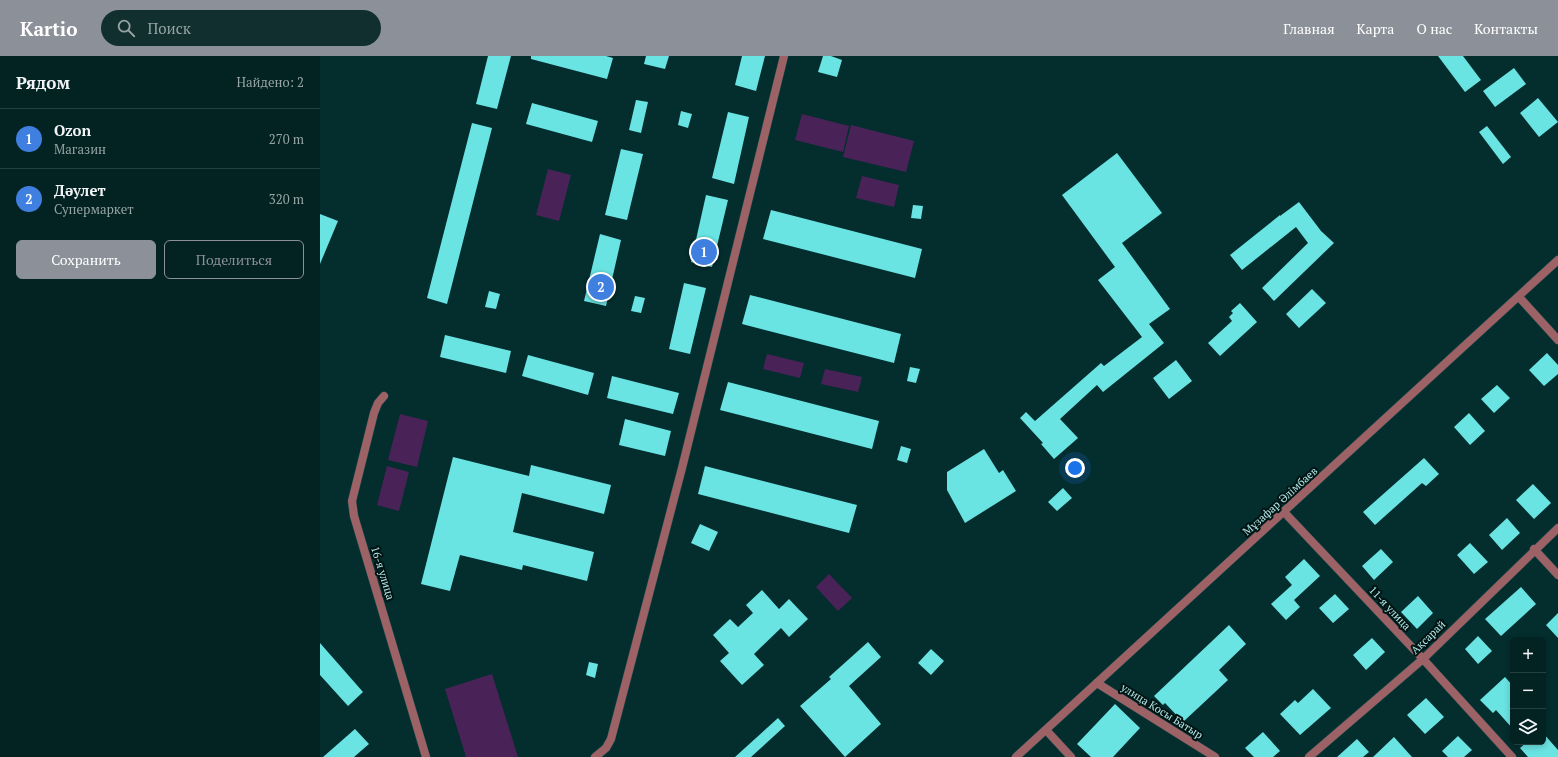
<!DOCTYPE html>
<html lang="ru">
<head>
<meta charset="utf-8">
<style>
	:root { --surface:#032222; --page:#112f2f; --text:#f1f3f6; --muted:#97a4a5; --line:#243f40; --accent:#8c9099 }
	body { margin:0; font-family:"PT Serif",serif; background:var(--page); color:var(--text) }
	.controls { position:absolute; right:12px; bottom:12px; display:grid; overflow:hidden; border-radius:6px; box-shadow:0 2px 6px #0003 }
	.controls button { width:36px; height:36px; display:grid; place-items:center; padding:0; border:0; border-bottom:1px solid var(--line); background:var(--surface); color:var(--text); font:20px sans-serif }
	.you { position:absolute; left:755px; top:412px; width:14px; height:14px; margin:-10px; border:3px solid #fff; border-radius:50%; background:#1a73e8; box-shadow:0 0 0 6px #1a73e833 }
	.badge { display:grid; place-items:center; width:26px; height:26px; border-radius:50%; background:var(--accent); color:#fff; font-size:13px; font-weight:700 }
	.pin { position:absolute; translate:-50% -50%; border:2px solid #fff; box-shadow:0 1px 4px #0006 }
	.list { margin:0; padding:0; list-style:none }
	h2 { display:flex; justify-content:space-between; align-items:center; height:52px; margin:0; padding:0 16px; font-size:17px }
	h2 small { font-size:13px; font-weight:400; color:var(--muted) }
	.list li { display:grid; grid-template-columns:26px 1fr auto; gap:12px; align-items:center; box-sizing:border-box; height:60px; padding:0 16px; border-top:1px solid var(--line) }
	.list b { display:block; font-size:15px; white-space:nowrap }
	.list p { margin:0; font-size:13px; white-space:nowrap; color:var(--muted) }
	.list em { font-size:13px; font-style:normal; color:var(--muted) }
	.actions { display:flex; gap:8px; padding:12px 16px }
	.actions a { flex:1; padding:9px 0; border:1px solid var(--accent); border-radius:6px; text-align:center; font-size:14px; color:var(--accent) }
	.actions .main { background:var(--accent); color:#fff }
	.icon { flex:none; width:22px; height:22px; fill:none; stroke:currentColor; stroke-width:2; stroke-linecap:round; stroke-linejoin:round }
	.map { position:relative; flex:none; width:1238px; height:701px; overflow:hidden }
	header { display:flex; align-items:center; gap:24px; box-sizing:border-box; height:56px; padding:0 20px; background:var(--accent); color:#fff }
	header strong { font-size:19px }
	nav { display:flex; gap:22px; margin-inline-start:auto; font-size:14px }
	.search { width:280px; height:36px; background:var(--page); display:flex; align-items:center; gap:10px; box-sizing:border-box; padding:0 14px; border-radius:22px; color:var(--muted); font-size:15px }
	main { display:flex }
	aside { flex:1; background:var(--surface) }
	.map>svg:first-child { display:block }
	.green { fill:#492358 }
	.building { fill:#6ae3e3 }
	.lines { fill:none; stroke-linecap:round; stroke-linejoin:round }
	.minor-casing { stroke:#204b4c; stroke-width:9 }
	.tertiary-casing { stroke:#204b4c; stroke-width:9 }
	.minor { stroke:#9d6266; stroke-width:8 }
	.tertiary { stroke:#9d6266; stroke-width:8 }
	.labels { text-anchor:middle; stroke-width:4; stroke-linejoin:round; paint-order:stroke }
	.street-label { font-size:11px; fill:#b5eae9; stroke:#001414 }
</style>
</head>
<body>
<header>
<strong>Kartio</strong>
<div class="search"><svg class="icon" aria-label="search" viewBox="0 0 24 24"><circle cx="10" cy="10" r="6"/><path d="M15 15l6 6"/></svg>Поиск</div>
<nav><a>Главная</a><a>Карта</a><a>О нас</a><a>Контакты</a></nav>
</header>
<main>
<aside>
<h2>Рядом<small>Найдено: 2</small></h2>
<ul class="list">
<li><span class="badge" style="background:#3f7fe0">1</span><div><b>Ozon</b><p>Магазин</p></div><em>270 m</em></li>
<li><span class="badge" style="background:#3f7fe0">2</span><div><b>Дәулет</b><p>Супермаркет</p></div><em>320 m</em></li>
</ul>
<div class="actions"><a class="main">Сохранить</a><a>Поделиться</a></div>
</aside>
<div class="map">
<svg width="1238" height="701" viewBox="0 0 1238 701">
	<rect width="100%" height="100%" fill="#042d2e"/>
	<path class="green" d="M 482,58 L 529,70 L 523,96 L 475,84 Z
		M 531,69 L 594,85 L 586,116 L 523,101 Z
		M 228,113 L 251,119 L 239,165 L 216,159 Z
		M 542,120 L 579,129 L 574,151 L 536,142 Z
		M 447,298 L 484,307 L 480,322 L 443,313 Z
		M 505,313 L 542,321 L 538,336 L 501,328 Z
		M 80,358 L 108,365 L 97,411 L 68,404 Z
		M 67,410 L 89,416 L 79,455 L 57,449 Z
		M 509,518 L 532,542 L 518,555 L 496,531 Z
		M 172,618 L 198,701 L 146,701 L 125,633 Z"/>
	<path class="building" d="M 168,0 L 191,0 L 177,53 L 156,48 Z
		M 211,0 L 286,0 L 293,2 L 287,23 L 211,3 Z
		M 326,0 L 349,0 L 345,13 L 324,8 Z
		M 422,0 L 445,0 L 436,35 L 415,29 Z
		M 503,0 L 511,0 L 522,4 L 517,21 L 498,16 Z
		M 1118,0 L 1143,0 L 1161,24 L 1145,36 Z
		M 1194,12 L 1206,28 L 1175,51 L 1163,35 Z
		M 1218,42 L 1238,66 L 1219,81 L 1200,57 Z
		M 316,44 L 328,46 L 321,77 L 309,74 Z
		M 212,47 L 278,65 L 272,86 L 206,68 Z
		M 361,55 L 372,58 L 368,72 L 358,69 Z
		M 408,56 L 429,61 L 414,128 L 392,122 Z
		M 152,67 L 172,72 L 127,248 L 107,242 Z
		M 1167,70 L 1191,101 L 1183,108 L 1159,76 Z
		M 301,93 L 323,98 L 307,164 L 285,159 Z
		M 797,97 L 842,157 L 802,187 L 850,253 L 829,268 L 844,287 L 783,336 L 777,329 L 740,363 L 758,382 L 734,403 L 721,388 L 723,387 L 700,362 L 706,356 L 715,365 L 781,307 L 784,310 L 822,281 L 778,224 L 795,211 L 742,139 Z
		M 386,139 L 408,144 L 392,211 L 371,206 Z
		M 979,146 L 1001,175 L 1014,187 L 954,245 L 942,232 L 988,187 L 976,171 L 922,214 L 910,199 L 960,159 L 960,160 Z
		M 593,149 L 603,150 L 601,163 L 591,162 Z
		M 451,154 L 602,193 L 595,222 L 443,183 Z
		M 0,158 L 18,165 L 0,208 Z
		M 280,178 L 301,184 L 286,250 L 264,245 Z
		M 364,227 L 386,232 L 370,298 L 349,293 Z
		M 992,233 L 1006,247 L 979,272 L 966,258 Z
		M 169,235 L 180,238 L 176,253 L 165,251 Z
		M 430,239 L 581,278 L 574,307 L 422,268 Z
		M 315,240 L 325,242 L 321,257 L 311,255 Z
		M 920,247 L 937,266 L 900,300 L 888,287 L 912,265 L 909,261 L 913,257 L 911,255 Z
		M 125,279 L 191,295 L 186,317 L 120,301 Z
		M 1227,297 L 1238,309 L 1238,318 L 1224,330 L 1209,314 Z
		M 208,299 L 274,317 L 268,339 L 202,320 Z
		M 856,304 L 872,325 L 849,343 L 833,322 Z
		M 590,311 L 600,313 L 596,327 L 587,325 Z
		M 292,320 L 359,337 L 353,358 L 287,342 Z
		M 408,326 L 559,365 L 552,393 L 400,354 Z
		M 1177,329 L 1190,342 L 1174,357 L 1161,343 Z
		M 1149,357 L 1165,375 L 1150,389 L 1134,371 Z
		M 305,363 L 351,375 L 345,400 L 299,389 Z
		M 581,390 L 591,393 L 587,407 L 577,404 Z
		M 664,393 L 679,417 L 683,414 L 696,435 L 645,467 L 627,434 L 627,416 Z
		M 133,401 L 209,420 L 211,409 L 291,429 L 284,458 L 202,437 L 193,476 L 274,496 L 267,525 L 203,509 L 202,514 L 140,499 L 130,535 L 101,528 Z
		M 1104,402 L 1119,418 L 1106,430 L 1102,427 L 1055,469 L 1043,456 Z
		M 385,410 L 537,449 L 529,477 L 378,438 Z
		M 1213,428 L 1231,447 L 1214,463 L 1196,444 Z
		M 743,432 L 752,442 L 737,455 L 728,446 Z
		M 1187,462 L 1200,477 L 1182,494 L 1169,479 Z
		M 380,468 L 398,476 L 389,495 L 371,487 Z
		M 1150,487 L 1168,506 L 1154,518 L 1137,499 Z
		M 1061,493 L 1073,506 L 1054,524 L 1042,510 Z
		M 984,503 L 1000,520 L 974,544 L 980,551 L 966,564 L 951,548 L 972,529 L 965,521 Z
		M 1201,531 L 1216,548 L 1181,580 L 1165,563 Z
		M 442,534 L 459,553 L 469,543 L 488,563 L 469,581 L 461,572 L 434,598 L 444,609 L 422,629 L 400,605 L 409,597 L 393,579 L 410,563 L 418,571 L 433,557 L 426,549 Z
		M 1015,538 L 1029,553 L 1013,567 L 999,552 Z
		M 1098,540 L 1113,557 L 1097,573 L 1081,556 Z
		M 1238,557 L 1238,582 L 1226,569 Z
		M 909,569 L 926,588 L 899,614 L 908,624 L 863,666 L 845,647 L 843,649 L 834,640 Z
		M 1158,580 L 1172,595 L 1158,608 L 1145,593 Z
		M 1052,582 L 1065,596 L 1046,614 L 1033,599 Z
		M 548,586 L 561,601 L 529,630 L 561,668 L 525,701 L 480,650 L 511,623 L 509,621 Z
		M 0,587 L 43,636 L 28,650 L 0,619 Z
		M 611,593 L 624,605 L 611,619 L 598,607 Z
		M 269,606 L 278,608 L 275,622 L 266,619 Z
		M 1185,621 L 1193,630 L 1193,673 L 1176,654 L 1173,657 L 1160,644 Z
		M 993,633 L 1011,652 L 980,679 L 960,658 L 975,644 L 978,647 Z
		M 1106,642 L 1124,661 L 1105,678 L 1087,659 Z
		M 795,648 L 820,672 L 793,701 L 771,701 L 757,688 Z
		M 458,662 L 465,670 L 431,701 L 415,701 Z
		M 35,673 L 49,688 L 34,701 L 3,701 Z
		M 943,676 L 960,695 L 953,701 L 934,701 L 925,692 Z
		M 1223,677 L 1238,694 L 1238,701 L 1208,701 L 1200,692 L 1207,686 L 1223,686 Z
		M 1138,680 L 1152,694 L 1144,701 L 1128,701 L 1122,695 Z
		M 1074,681 L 1092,701 L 1053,701 Z
		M 1037,683 L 1049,696 L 1043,701 L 1017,701 Z"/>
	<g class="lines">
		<g class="minor-casing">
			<path id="minor" d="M 1199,241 L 1238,284
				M 64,340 L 58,347 L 54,357 L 32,445 L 34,460 L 106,701
				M 964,456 L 1103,603 L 1192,701
				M 1214,493 L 1238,519
				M 777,627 L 895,701
				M 726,674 L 751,701
				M 275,701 L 286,692 L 291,683 L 362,412 L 464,0
				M 989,701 L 1103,603 L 1238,472"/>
		</g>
		<g class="tertiary-casing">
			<path id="tertiary" d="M 696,701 L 1238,204"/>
		</g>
		<use href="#minor" class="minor"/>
		<use href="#tertiary" class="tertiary"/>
	</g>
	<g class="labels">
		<g class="street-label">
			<text transform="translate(960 445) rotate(-42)" y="4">Мұзафар Әлімбаев</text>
			<text transform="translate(63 517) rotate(73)" y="4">16-я улица</text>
			<text transform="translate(1070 552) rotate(47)" y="4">11-я улица</text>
			<text transform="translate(1108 581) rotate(-44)" y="4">Ақсарай</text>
			<text transform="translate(842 655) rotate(32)" y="4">улица Косы Батыр</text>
		</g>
	</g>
</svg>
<div class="controls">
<button>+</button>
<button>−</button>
<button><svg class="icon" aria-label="layers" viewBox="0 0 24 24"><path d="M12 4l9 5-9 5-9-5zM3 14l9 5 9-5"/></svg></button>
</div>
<div class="you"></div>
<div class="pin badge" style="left:384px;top:196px;background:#3f7fe0">1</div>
<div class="pin badge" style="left:281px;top:231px;background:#3f7fe0">2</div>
</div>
</main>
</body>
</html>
